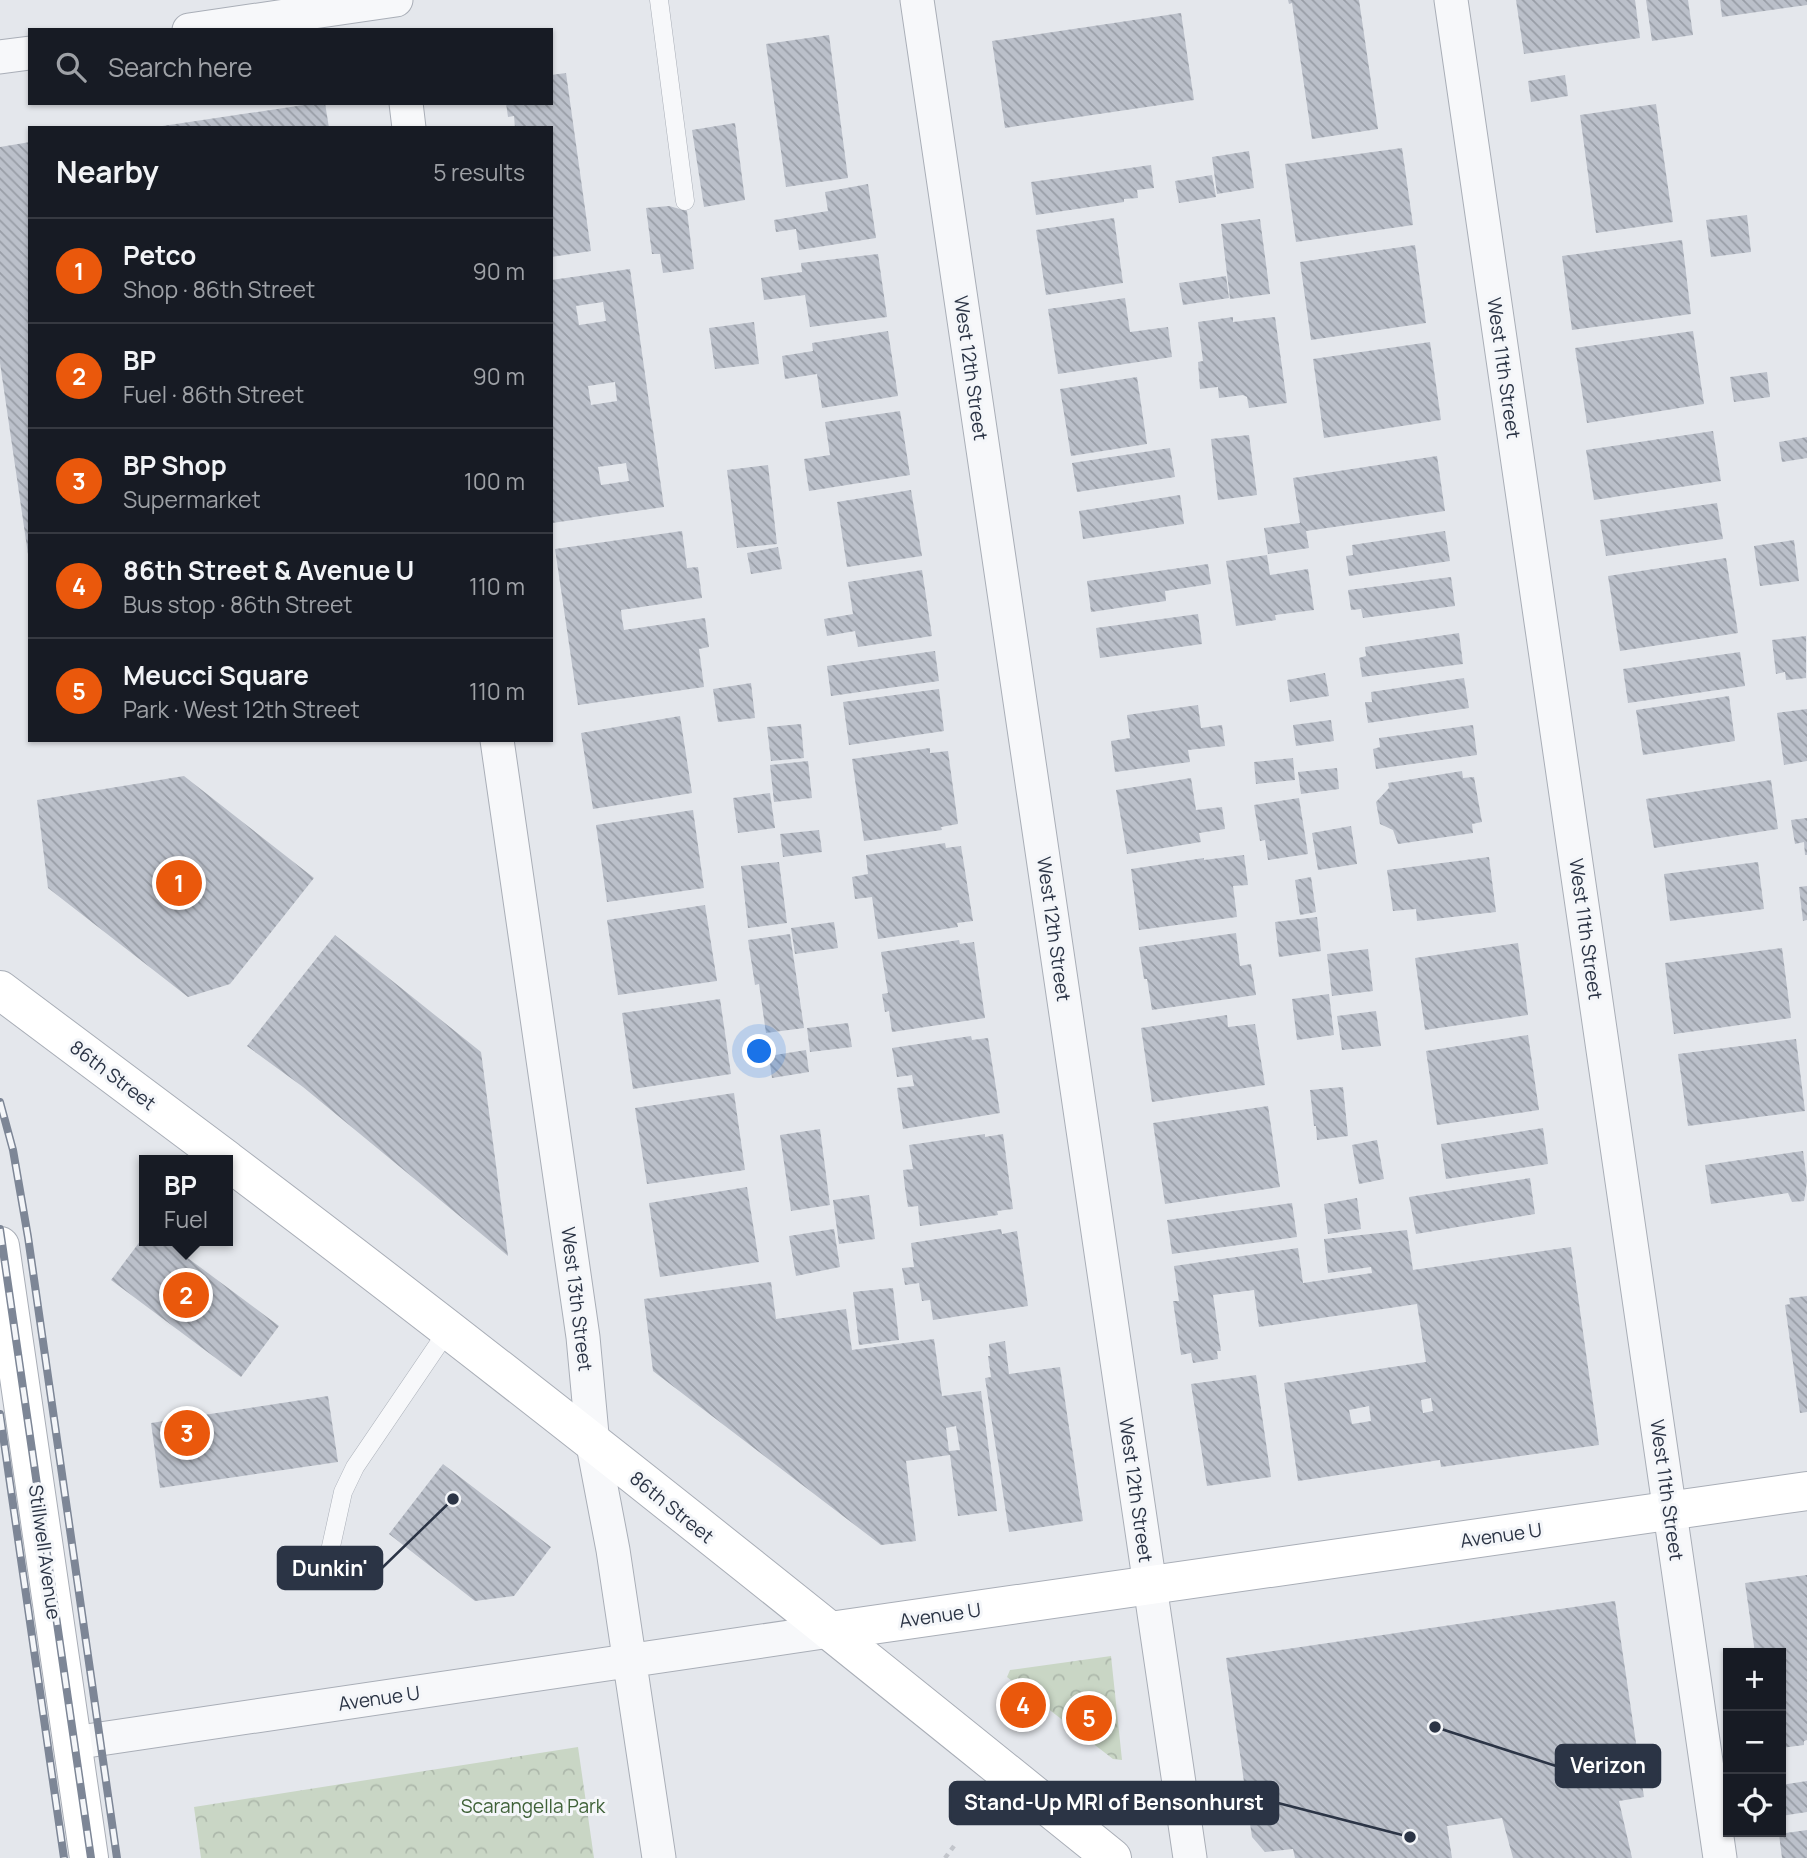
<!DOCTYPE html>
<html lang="en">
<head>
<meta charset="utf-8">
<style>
	:root { --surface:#171b24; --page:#242831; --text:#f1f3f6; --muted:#9ea1a6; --line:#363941; --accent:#ea580c }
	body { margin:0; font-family:Manrope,sans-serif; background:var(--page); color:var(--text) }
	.controls { position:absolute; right:21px; bottom:21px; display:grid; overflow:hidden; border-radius:0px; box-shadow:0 2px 5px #0004 }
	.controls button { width:63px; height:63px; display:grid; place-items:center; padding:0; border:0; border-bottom:2px solid var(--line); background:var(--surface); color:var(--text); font:35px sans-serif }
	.you { position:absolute; left:760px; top:1052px; width:24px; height:24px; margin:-18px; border:5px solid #fff; border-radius:50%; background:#1a73e8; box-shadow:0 0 0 10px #1a73e833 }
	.badge { display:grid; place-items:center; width:46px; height:46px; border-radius:50%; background:var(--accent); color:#fff; font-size:23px; font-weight:700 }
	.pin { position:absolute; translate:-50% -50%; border:4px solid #fff; box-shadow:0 2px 7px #0006 }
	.popup { position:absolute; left:139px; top:1155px; width:94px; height:91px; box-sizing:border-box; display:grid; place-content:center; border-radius:0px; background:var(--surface); filter:drop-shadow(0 2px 5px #0005); font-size:23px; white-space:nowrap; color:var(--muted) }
	.popup b { font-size:26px; color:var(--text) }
	.popup::after { content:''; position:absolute; left:50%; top:100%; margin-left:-14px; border:14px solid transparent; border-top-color:var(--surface) }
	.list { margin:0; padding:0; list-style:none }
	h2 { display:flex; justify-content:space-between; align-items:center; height:91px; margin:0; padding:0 28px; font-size:30px }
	h2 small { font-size:23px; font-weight:400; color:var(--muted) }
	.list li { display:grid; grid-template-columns:46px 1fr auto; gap:21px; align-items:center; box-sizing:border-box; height:105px; padding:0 28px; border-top:2px solid var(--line) }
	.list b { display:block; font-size:26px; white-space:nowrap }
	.list p { margin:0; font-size:23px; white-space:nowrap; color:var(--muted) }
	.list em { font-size:23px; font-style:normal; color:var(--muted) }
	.icon { flex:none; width:38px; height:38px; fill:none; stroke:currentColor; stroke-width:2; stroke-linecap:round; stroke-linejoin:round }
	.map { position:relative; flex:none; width:1807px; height:1858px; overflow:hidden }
	.search { position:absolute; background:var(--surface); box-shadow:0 2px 5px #0004; left:28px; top:28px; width:525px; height:77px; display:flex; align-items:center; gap:18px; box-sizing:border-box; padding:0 24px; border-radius:0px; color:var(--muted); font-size:26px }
	.panel { position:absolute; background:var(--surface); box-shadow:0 2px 5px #0004; left:28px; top:126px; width:525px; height:616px; border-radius:0px }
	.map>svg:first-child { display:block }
	.park { fill:url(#park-crowns) }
	.building { fill:url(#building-back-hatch); fill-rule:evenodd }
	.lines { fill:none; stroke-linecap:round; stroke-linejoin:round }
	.lane-casing { stroke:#a9aeb7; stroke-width:19 }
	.street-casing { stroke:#a9aeb7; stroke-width:35 }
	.secondary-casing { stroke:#a9aeb7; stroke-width:40 }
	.path { stroke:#c2c5cb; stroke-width:4.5; stroke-dasharray:5 5; stroke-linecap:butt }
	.lane { stroke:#f7f8fa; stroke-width:18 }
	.street { stroke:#f7f8fa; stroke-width:33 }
	.secondary { stroke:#fff; stroke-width:38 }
	.rail-casing { stroke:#7d8696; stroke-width:8 }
	.rail { stroke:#f4f6f9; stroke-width:5; stroke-dasharray:16; stroke-linecap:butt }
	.labels { text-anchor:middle; stroke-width:6; stroke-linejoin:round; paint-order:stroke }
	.street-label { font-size:19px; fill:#2b3445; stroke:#f4f6f9 }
	.park-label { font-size:19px; fill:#3f6138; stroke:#f4f6f9 }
	.leader { fill:none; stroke:#2b3445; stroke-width:2.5 }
	.callout-dot { fill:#2b3445; stroke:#f4f6f9; stroke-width:2.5 }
	.callout { fill:#2b3445; stroke:#2b3445; stroke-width:2.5 }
	.callout-label { font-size:21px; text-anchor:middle; font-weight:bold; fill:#fff }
</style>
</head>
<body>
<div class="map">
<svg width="1807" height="1858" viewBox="0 0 1807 1858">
	<defs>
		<pattern id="park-crowns" width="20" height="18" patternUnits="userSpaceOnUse" patternTransform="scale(1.75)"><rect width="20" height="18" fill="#c9d6c5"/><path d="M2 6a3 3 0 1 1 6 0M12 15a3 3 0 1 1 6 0" fill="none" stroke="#adb8ab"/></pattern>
		<pattern id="building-back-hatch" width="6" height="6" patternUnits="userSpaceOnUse" patternTransform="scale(1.75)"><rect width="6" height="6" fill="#bbc0ca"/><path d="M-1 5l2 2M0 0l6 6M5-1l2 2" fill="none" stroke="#989da6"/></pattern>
	</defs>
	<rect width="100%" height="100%" fill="#e4e7ec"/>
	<path class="park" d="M 1111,1656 L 1122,1760 L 1113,1759 L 1007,1677 L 1010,1670 Z
		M 578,1747 L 594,1858 L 201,1858 L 194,1807 Z"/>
	<path class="building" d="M 1288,0 L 1359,0 L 1378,129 L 1312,139 L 1292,3 L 1289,4 Z
		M 1516,0 L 1635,0 L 1640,38 L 1524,54 Z
		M 1646,0 L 1688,0 L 1693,35 L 1652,41 Z
		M 1720,0 L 1807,0 L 1807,5 L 1722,17 Z
		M 1181,13 L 1194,100 L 1005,128 L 992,41 Z
		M 829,35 L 848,178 L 786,187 L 766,44 Z
		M 566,73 L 591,251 L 551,257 L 551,128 L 515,128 L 514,116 L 508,117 L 506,103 L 551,103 L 551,75 Z
		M 1565,75 L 1568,96 L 1531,102 L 1528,81 Z
		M 317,103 L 325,103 L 329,128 L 149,128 Z
		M 1656,104 L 1673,222 L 1596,233 L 1580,115 Z
		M 735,123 L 745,200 L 704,207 L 692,130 Z
		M 30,142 L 30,554 L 28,554 L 0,363 L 0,147 Z
		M 1402,148 L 1413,225 L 1296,242 L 1285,164 Z
		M 1249,151 L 1254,188 L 1217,194 L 1212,157 Z
		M 1151,165 L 1154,188 L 1137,190 L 1138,198 L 1124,199 L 1124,202 L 1036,215 L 1031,182 Z
		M 1212,175 L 1216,197 L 1179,203 L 1175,181 Z
		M 868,184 L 876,238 L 799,250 L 796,229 L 776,232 L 774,220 L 828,211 L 825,192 Z
		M 669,206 L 687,211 L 694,269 L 663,273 L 660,254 L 652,254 L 646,208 Z
		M 1747,215 L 1751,252 L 1711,257 L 1706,220 Z
		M 1114,218 L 1123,283 L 1046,295 L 1036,230 Z
		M 1260,219 L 1270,294 L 1230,299 L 1221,224 Z
		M 1682,240 L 1691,314 L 1572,330 L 1562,256 Z
		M 1415,245 L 1426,323 L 1311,340 L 1300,262 Z
		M 878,254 L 887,317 L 810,327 L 805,295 L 764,300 L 761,278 L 802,272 L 801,263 Z
		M 630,269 L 664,507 L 552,523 L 551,280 ZM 603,302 L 606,321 L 579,325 L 576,306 ZM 615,382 L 617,401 L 591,405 L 588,386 ZM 626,463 L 629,481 L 601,485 L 598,467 Z
		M 1226,276 L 1229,298 L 1183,305 L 1179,283 Z
		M 1125,298 L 1130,332 L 1168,327 L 1172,357 L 1058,374 L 1048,309 Z
		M 1233,317 L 1233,322 L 1275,317 L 1287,403 L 1249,408 L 1247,397 L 1243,395 L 1219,398 L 1218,387 L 1200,389 L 1198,362 L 1203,361 L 1198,322 Z
		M 754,322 L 759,364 L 715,369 L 709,328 Z
		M 888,331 L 898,396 L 822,408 L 817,374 L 785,379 L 782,356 L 813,351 L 812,343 Z
		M 1693,331 L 1704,404 L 1587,423 L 1575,348 Z
		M 1430,342 L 1441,420 L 1324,438 L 1313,359 Z
		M 1767,372 L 1770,397 L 1734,402 L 1730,377 Z
		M 1137,377 L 1147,444 L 1071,456 L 1060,389 Z
		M 900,411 L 910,475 L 809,491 L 804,459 L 830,455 L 825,422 Z
		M 1713,431 L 1721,481 L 1594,500 L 1586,450 Z
		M 1249,435 L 1257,495 L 1218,500 L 1211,439 Z
		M 1807,437 L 1807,458 L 1782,462 L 1779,442 Z
		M 1170,448 L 1175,477 L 1077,492 L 1072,463 Z
		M 1437,456 L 1445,511 L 1306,531 L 1309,548 L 1268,554 L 1264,528 L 1300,523 L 1293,478 Z
		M 768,465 L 777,544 L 737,548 L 727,470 Z
		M 911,490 L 922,556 L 847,567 L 837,502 Z
		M 1180,495 L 1184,524 L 1083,539 L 1079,511 Z
		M 1717,503 L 1723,539 L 1606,556 L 1600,520 Z
		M 682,531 L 687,568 L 698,567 L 702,598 L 621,610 L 622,619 L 624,630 L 705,618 L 709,647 L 699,649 L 704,687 L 578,705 L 555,549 Z
		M 1445,531 L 1450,561 L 1349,576 L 1346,556 L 1353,555 L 1352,545 Z
		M 1794,540 L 1799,581 L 1760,586 L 1754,546 Z
		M 778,547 L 782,569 L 751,574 L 747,553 Z
		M 1267,555 L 1270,575 L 1308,569 L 1314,610 L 1275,615 L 1276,620 L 1236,626 L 1226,561 Z
		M 1726,558 L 1738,633 L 1620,651 L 1608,576 Z
		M 1208,564 L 1211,584 L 1165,591 L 1166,601 L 1091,612 L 1087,581 Z
		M 922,570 L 932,636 L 858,647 L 855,631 L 827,636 L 824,619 L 853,614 L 848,582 Z
		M 1451,577 L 1455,606 L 1363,618 L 1361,609 L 1351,610 L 1348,590 Z
		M 1198,614 L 1202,644 L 1100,658 L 1096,628 Z
		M 1459,633 L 1463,664 L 1362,677 L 1359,658 L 1366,656 L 1365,647 Z
		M 1806,636 L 1806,678 L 1786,680 L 1785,672 L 1776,674 L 1772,640 Z
		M 935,651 L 939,681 L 831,696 L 827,666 Z
		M 1740,652 L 1745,686 L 1628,703 L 1623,669 Z
		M 1325,673 L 1329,696 L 1290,702 L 1287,680 Z
		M 1464,678 L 1469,708 L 1368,723 L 1365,702 L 1372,702 L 1371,692 Z
		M 751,683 L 755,718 L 718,722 L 713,689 Z
		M 939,689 L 944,731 L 849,745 L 843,702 Z
		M 1729,696 L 1735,741 L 1643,755 L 1636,710 Z
		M 1198,705 L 1201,728 L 1222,725 L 1225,746 L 1188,750 L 1190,762 L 1115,772 L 1111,741 L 1130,738 L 1127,715 Z
		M 1807,709 L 1807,761 L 1784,765 L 1777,713 Z
		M 680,716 L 692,793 L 593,809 L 581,733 Z
		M 1331,720 L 1334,741 L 1296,746 L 1293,725 Z
		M 801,724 L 804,758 L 771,761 L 767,727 Z
		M 1473,725 L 1477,755 L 1376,769 L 1373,749 L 1380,747 L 1379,738 Z
		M 930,748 L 930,753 L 948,751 L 958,824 L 941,827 L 942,830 L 864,841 L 852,759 Z
		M 1293,758 L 1295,780 L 1256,784 L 1254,762 Z
		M 808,761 L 812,798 L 774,802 L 770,765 Z
		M 1337,768 L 1339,789 L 1301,794 L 1298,772 Z
		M 1462,771 L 1463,778 L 1474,777 L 1482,822 L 1472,824 L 1473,833 L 1398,844 L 1393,830 L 1380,824 L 1376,802 L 1389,788 L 1388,783 Z
		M 184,776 L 314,878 L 230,984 L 188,997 L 48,888 L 37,800 Z
		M 1191,778 L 1196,810 L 1222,807 L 1225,829 L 1199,833 L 1201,842 L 1127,854 L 1116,790 Z
		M 1771,780 L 1778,829 L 1654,848 L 1646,799 Z
		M 770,793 L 775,828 L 738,833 L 733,798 Z
		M 1299,798 L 1308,854 L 1268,860 L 1265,840 L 1260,841 L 1254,805 Z
		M 693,810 L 704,888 L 607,902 L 596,825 Z
		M 1807,818 L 1807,855 L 1805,855 L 1804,842 L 1795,844 L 1791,820 Z
		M 1351,826 L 1357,864 L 1318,870 L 1312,833 Z
		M 819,830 L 822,852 L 783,857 L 780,834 Z
		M 945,843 L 946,848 L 961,846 L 973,921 L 957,923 L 958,927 L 878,939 L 872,897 L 855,899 L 852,877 L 868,874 L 866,855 Z
		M 1244,855 L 1248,885 L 1233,886 L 1237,917 L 1139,930 L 1131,869 L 1204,858 L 1204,860 Z
		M 1489,857 L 1496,912 L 1417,921 L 1416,909 L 1393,911 L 1387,870 Z
		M 779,862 L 787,923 L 748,928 L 741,866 Z
		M 1758,862 L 1764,909 L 1670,921 L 1664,874 Z
		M 1311,877 L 1316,912 L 1300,915 L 1295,880 Z
		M 1807,886 L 1807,920 L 1803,921 L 1799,887 Z
		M 705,905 L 717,981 L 618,995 L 607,920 Z
		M 1317,917 L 1321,951 L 1279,957 L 1275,922 Z
		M 834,922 L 838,948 L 795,954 L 791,928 Z
		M 1236,933 L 1240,966 L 1251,964 L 1256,995 L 1152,1010 L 1147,979 L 1144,979 L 1139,947 Z
		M 790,934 L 804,1028 L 766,1033 L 759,984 L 755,985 L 748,940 Z
		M 335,935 L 481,1052 L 508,1256 L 303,1087 L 247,1046 Z
		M 959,940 L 960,944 L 974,942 L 985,1018 L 892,1032 L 889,1011 L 885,1012 L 882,994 L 888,993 L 881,952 Z
		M 1518,943 L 1528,1015 L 1425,1030 L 1415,958 Z
		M 1782,948 L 1791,1018 L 1674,1034 L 1665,963 Z
		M 1368,949 L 1373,991 L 1332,996 L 1327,954 Z
		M 1329,994 L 1334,1035 L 1297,1040 L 1292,999 Z
		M 720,999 L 731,1074 L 633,1089 L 622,1013 Z
		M 1376,1011 L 1381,1046 L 1342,1050 L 1337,1016 Z
		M 1227,1015 L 1228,1027 L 1255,1024 L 1265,1085 L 1152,1102 L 1141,1028 Z
		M 848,1023 L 852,1047 L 810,1052 L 807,1028 Z
		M 1528,1035 L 1539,1110 L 1437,1125 L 1426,1051 Z
		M 971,1036 L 972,1040 L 988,1038 L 1000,1113 L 903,1129 L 897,1088 L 914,1086 L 912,1075 L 897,1077 L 892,1048 Z
		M 1796,1039 L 1805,1111 L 1688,1126 L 1678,1054 Z
		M 806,1050 L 809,1072 L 772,1078 L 769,1056 Z
		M 1343,1087 L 1348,1136 L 1317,1140 L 1316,1126 L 1314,1126 L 1310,1090 Z
		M 734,1093 L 745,1170 L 647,1184 L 635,1108 Z
		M 1268,1106 L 1280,1187 L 1165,1204 L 1153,1123 Z
		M 1543,1128 L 1548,1164 L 1446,1179 L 1441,1144 Z
		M 820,1129 L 830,1205 L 791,1211 L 780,1135 Z
		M 985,1134 L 985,1137 L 1003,1134 L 1013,1209 L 997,1211 L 998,1215 L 920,1226 L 918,1206 L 908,1207 L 905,1188 L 903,1170 L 913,1169 L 909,1145 Z
		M 1377,1140 L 1384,1179 L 1359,1184 L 1352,1145 Z
		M 1803,1151 L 1807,1181 L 1804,1201 L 1792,1202 L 1788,1193 L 1711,1204 L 1705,1165 Z
		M 1530,1178 L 1535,1214 L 1416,1234 L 1409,1197 Z
		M 747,1187 L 759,1262 L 660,1277 L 649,1203 Z
		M 869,1195 L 875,1239 L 839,1244 L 833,1200 Z
		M 1357,1198 L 1361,1229 L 1328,1234 L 1324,1204 Z
		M 1292,1203 L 1297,1237 L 1172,1254 L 1167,1220 Z
		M 834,1229 L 840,1267 L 796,1276 L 789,1236 Z
		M 1001,1229 L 1002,1234 L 1017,1231 L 1028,1306 L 933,1320 L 930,1300 L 922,1301 L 919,1283 L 905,1285 L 902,1268 L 914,1267 L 911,1243 Z
		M 1407,1230 L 1413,1270 L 1571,1247 L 1599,1445 L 1441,1467 L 1440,1460 L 1298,1481 L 1284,1383 L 1426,1362 L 1417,1304 L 1259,1327 L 1254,1290 L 1213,1295 L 1221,1351 L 1217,1351 L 1218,1359 L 1193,1363 L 1191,1353 L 1181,1355 L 1173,1301 L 1179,1301 L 1174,1266 L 1298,1248 L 1303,1283 L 1372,1273 L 1371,1267 L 1328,1273 L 1324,1239 ZM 1431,1398 L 1433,1411 L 1423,1413 L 1421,1400 ZM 1369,1406 L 1371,1421 L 1352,1424 L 1349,1410 Z
		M 144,1236 L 144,1241 L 165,1241 L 279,1326 L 241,1377 L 111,1280 Z
		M 771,1282 L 776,1319 L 846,1309 L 852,1350 L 934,1339 L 942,1396 L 981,1391 L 997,1511 L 958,1516 L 950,1455 L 906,1461 L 916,1541 L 881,1545 L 653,1371 L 644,1299 ZM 956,1426 L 960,1450 L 949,1451 L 946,1428 Z
		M 893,1288 L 899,1340 L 859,1345 L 853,1292 Z
		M 1807,1296 L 1807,1412 L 1800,1413 L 1785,1305 L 1790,1304 L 1789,1298 Z
		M 1005,1341 L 1009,1374 L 1060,1367 L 1083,1521 L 1009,1532 L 985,1378 L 991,1377 L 988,1356 L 990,1356 L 989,1344 Z
		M 1256,1375 L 1271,1477 L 1207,1486 L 1191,1384 Z
		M 328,1396 L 338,1462 L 160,1488 L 151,1423 Z
		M 443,1464 L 551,1547 L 514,1596 L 475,1601 L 389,1534 Z
		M 1807,1575 L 1807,1740 L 1804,1741 L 1804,1745 L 1781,1748 L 1781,1653 L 1755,1653 L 1745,1583 Z
		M 1615,1601 L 1644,1797 L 1619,1801 L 1632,1858 L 1513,1858 L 1502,1818 L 1447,1826 L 1452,1858 L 1295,1858 L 1293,1849 L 1265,1852 L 1252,1837 L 1226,1658 Z
		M 1807,1781 L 1807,1812 L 1781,1816 L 1781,1785 Z
		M 1807,1830 L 1807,1858 L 1782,1858 L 1779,1834 Z"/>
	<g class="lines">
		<g class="lane-casing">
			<path id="lane" d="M 659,0 L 685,201
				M 330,1551 L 343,1492 L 355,1467 L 448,1330"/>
		</g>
		<g class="street-casing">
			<path id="street" d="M 917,0 L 1190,1858
				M 1451,0 L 1720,1858
				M 189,30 L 396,0
				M 0,57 L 30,53
				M 406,103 L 409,128
				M 497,740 L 583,1337 L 593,1445 L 613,1550 L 659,1858
				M 73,1743 L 830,1631"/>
		</g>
		<g class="secondary-casing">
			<path id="secondary" d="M 0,990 L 227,1160
				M 228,1161 C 528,1387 820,1622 1112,1858
				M 0,1246 L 89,1858
				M 830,1631 L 1807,1491"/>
		</g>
		<path class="path" d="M 945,1858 L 957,1842"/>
		<use href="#lane" class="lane"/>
		<use href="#street" class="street"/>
		<use href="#secondary" class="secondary"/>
		<g class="rail-casing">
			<path id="rail" d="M 0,1102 L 13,1150 L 28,1237 L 117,1858
				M 0,1229 L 91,1858
				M 0,1414 L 64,1858"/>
		</g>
		<use href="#rail" class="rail"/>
	</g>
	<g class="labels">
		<g class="street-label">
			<text transform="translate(971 368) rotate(82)" y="7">West 12th Street</text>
			<text transform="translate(1504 368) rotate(82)" y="7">West 11th Street</text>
			<text transform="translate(1054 929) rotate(82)" y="7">West 12th Street</text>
			<text transform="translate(1586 929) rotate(82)" y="7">West 11th Street</text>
			<text transform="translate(113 1075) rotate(37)" y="7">86th Street</text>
			<text transform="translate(577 1299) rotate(83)" y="7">West 13th Street</text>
			<text transform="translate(1136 1490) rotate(82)" y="7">West 12th Street</text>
			<text transform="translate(1667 1490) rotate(82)" y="7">West 11th Street</text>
			<text transform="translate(672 1507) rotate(39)" y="7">86th Street</text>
			<text transform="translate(1501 1535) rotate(-8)" y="7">Avenue U</text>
			<text transform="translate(45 1552) rotate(82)" y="7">Stillwell Avenue</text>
			<text transform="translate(940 1615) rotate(-8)" y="7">Avenue U</text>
			<text transform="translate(379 1698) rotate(-8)" y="7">Avenue U</text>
		</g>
		<g class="park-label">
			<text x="533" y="1813">Scarangella Park</text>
		</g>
	</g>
	<path class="leader" d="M453 1499L382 1568M1435 1727L1556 1766M1410 1837L1278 1803"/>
	<g class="callout-dot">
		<circle cx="453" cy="1499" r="7"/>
		<circle cx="1435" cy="1727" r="7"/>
		<circle cx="1410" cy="1837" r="7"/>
	</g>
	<g class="callout">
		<rect x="278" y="1547" width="104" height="42" rx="7"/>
		<rect x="1556" y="1745" width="104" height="42" rx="7"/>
		<rect x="950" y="1782" width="328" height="42" rx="7"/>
	</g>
	<g class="callout-label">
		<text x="330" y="1576">Dunkin'</text>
		<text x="1608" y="1773">Verizon</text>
		<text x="1114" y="1810">Stand-Up MRI of Bensonhurst</text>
	</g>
</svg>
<div class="controls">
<button>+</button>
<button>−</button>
<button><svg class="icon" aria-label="locate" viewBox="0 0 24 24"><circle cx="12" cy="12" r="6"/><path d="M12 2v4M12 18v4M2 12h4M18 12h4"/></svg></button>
</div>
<div class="you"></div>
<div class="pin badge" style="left:179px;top:883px">1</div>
<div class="pin badge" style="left:186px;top:1295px">2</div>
<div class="popup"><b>BP</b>Fuel</div>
<div class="pin badge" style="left:187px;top:1433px">3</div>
<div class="pin badge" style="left:1023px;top:1705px">4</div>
<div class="pin badge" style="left:1089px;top:1718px">5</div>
<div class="search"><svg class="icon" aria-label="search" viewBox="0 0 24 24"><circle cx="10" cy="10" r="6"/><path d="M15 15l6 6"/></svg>Search here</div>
<section class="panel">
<h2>Nearby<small>5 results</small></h2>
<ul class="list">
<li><span class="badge">1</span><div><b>Petco</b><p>Shop · 86th Street</p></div><em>90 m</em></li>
<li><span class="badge">2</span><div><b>BP</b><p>Fuel · 86th Street</p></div><em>90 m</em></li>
<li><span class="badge">3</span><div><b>BP Shop</b><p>Supermarket</p></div><em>100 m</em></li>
<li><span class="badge">4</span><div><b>86th Street &amp; Avenue U</b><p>Bus stop · 86th Street</p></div><em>110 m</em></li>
<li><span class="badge">5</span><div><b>Meucci Square</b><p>Park · West 12th Street</p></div><em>110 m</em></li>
</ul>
</section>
</div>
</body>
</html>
